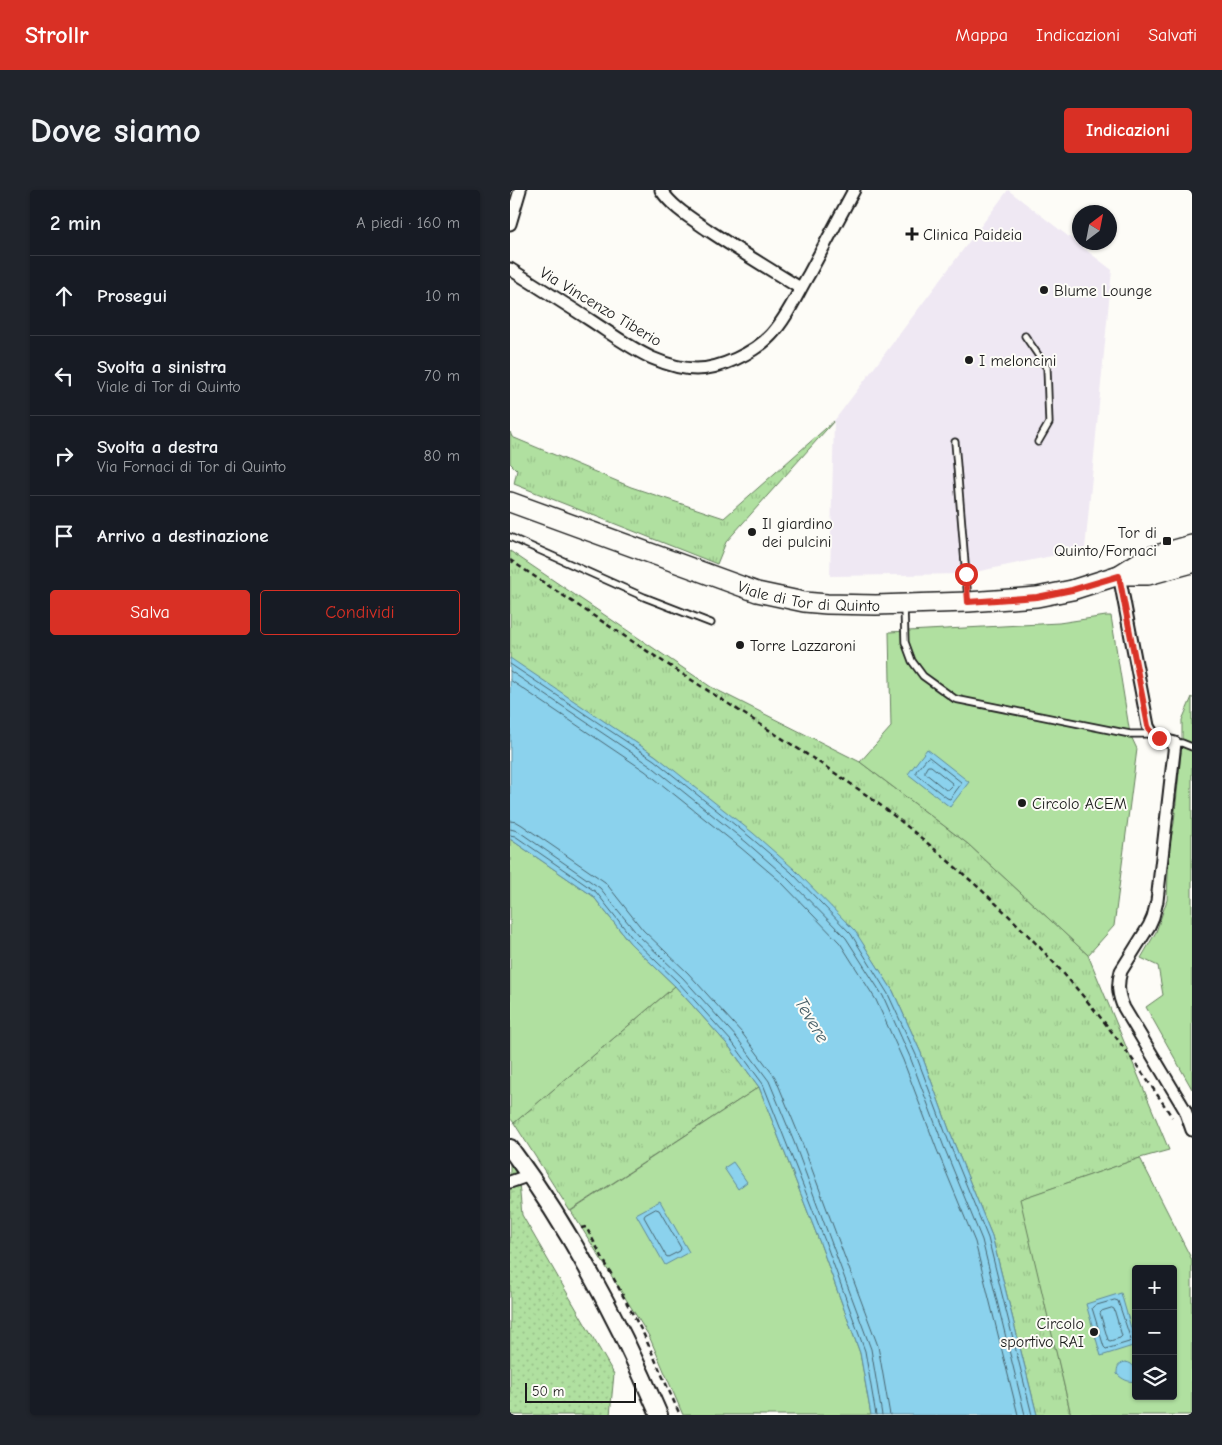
<!DOCTYPE html>
<html lang="it">
<head>
<meta charset="utf-8">
<style>
	:root { --surface:#171b24; --page:#20242c; --text:#f1f3f6; --muted:#9ea1a6; --line:#363941; --accent:#d93025 }
	body { margin:0; font-family:"Comic Neue",sans-serif; background:var(--page); color:var(--text) }
	.controls { position:absolute; right:15px; bottom:15px; display:grid; overflow:hidden; border-radius:5px; box-shadow:0 1px 4px #0004 }
	.controls button { width:45px; height:45px; display:grid; place-items:center; padding:0; border:0; border-bottom:1px solid var(--line); background:var(--surface); color:var(--text); font:25px sans-serif }
	.compass { position:absolute; left:562px; top:15px; width:45px; height:45px; border-radius:50%; background:var(--surface); box-shadow:0 1px 4px #0004; rotate:32deg }
	.scale { position:absolute; left:15px; bottom:12px; width:111px; box-sizing:border-box; padding-left:5px; border:2px solid #1c1c1c; border-top:0; font-size:14px; line-height:18px; white-space:nowrap; color:#1c1c1c; -webkit-text-stroke:4px #fdfcf7; paint-order:stroke }
	.stop { position:absolute; width:15px; height:15px; margin:-11px; border:4px solid #d93025; border-radius:50%; background:#fff }
	.stop.end { background:#d93025; border-color:#fff; box-shadow:0 1px 5px #0008 }
	.list { margin:0; padding:0; list-style:none }
	h2 { display:flex; justify-content:space-between; align-items:center; height:65px; margin:0; padding:0 20px; font-size:21px }
	h2 small { font-size:16px; font-weight:400; color:var(--muted) }
	.list li { display:grid; grid-template-columns:32px 1fr auto; gap:15px; align-items:center; box-sizing:border-box; height:80px; padding:0 20px; border-top:1px solid var(--line) }
	.list b { display:block; font-size:19px; white-space:nowrap }
	.list p { margin:0; font-size:16px; white-space:nowrap; color:var(--muted) }
	.list em { font-size:16px; font-style:normal; color:var(--muted) }
	.actions { display:flex; gap:10px; padding:15px 20px }
	.actions a { flex:1; padding:11px 0; border:1px solid var(--accent); border-radius:5px; text-align:center; font-size:18px; color:var(--accent) }
	.actions .main { background:var(--accent); color:#fff }
	.icon { flex:none; width:28px; height:28px; fill:none; stroke:currentColor; stroke-width:2; stroke-linecap:round; stroke-linejoin:round }
	.map { position:relative; flex:none; width:682px; height:1225px; overflow:hidden; border-radius:5px }
	header { display:flex; align-items:center; gap:30px; box-sizing:border-box; height:70px; padding:0 25px; background:var(--accent); color:#fff }
	header strong { font-size:24px }
	nav { display:flex; gap:28px; margin-inline-start:auto; font-size:18px }
	.intro { display:flex; align-items:center; justify-content:space-between; box-sizing:border-box; height:120px; padding:0 30px }
	h1 { margin:0; font-size:35px }
	.button { padding:12px 22px; border-radius:5px; background:var(--accent); color:#fff; font-size:18px; font-weight:700 }
	main { display:flex; gap:30px; padding:0 30px }
	aside { flex:1; background:var(--surface); border-radius:5px; box-shadow:0 1px 4px #0004 }
	.map>svg:first-child { display:block }
	.built { fill:#efe8f3 }
	.grass { fill:url(#grass-tufts); stroke:#667e5e }
	.park { fill:#b0e0a0; stroke:#667e5e; fill-rule:evenodd }
	.garden { fill:url(#garden-dots); stroke:#667e5e }
	.water { fill:#8bd2ed; stroke:#5f8999 }
	.lines { fill:none; stroke-linecap:round; stroke-linejoin:round }
	.shore { stroke:#486570; stroke-width:1 }
	.service-casing { stroke:#1c1c1c; stroke-width:9 }
	.minor-casing { stroke:#1c1c1c; stroke-width:15 }
	.secondary-casing { stroke:#1c1c1c; stroke-width:20 }
	.primary-casing { stroke:#1c1c1c; stroke-width:22 }
	.path { stroke:#1c1c1c; stroke-width:2.5; stroke-dasharray:5 4; stroke-linecap:butt }
	.service { stroke:#fdfcf7; stroke-width:5.5 }
	.minor { stroke:#fdfcf7; stroke-width:11 }
	.secondary { stroke:#fdfcf7; stroke-width:16 }
	.primary { stroke:#fdfcf7; stroke-width:19 }
	.route { stroke:#d93025; stroke-width:6 }
	.poi-dot { fill:#1c1c1c; stroke:#fdfcf7; stroke-width:2 }
	.labels { text-anchor:middle; stroke-width:4; stroke-linejoin:round; paint-order:stroke }
	.poi-label { font-size:16px; fill:#1c1c1c; stroke:#fdfcf7; text-anchor:start }
	.street-label { font-size:16px; fill:#1c1c1c; stroke:#fdfcf7 }
	.water-label { font-size:18px; font-style:italic; fill:#435c65; stroke:#fdfcf7 }
</style>
</head>
<body>
<header>
<strong>Strollr</strong>
<nav><a>Mappa</a><a>Indicazioni</a><a>Salvati</a></nav>
</header>
<div class="intro"><h1>Dove siamo</h1><a class="button">Indicazioni</a></div>
<main>
<aside>
<h2>2 min<small>A piedi · 160 m</small></h2>
<ul class="list">
<li><svg class="icon" aria-label="ahead" viewBox="0 0 24 24"><path d="M12 20V5M6 11l6-6 6 6"/></svg><div><b>Prosegui</b></div><em>10 m</em></li>
<li><svg class="icon" aria-label="left" viewBox="0 0 24 24"><path d="M17 20v-9H6M10 6l-5 5 5 5"/></svg><div><b>Svolta a sinistra</b><p>Viale di Tor di Quinto</p></div><em>70 m</em></li>
<li><svg class="icon" aria-label="right" viewBox="0 0 24 24"><path d="M7 20v-9h11M14 6l5 5-5 5"/></svg><div><b>Svolta a destra</b><p>Via Fornaci di Tor di Quinto</p></div><em>80 m</em></li>
<li><svg class="icon" aria-label="arrive" viewBox="0 0 24 24"><path d="M6 21V4h12l-3 4 3 4H6"/></svg><div><b>Arrivo a destinazione</b></div></li>
</ul>
<div class="actions"><a class="main">Salva</a><a>Condividi</a></div>
</aside>
<div class="map">
<svg width="682" height="1225" viewBox="0 0 682 1225">
	<defs>
		<pattern id="grass-tufts" width="24" height="20" patternUnits="userSpaceOnUse" patternTransform="scale(1.25)"><rect width="24" height="20" fill="#b0e0a0"/><path d="M3 7l-1-3M5 7V3M7 7l1-3M15 17l-1-3M17 17v-4M19 17l1-3" fill="none" stroke="#97c089"/></pattern>
		<pattern id="garden-dots" width="8" height="8" patternUnits="userSpaceOnUse" patternTransform="scale(1.25)"><rect width="8" height="8" fill="#b0e0a0"/><path d="M2 2h.1M6 6h.1" fill="none" stroke="#97c089" stroke-width="1.8" stroke-linecap="round"/></pattern>
	</defs>
	<rect width="100%" height="100%" fill="#fdfcf7"/>
	<filter id="ink" filterUnits="userSpaceOnUse"><feTurbulence type="fractalNoise" baseFrequency=".02" numOctaves="2"/><feDisplacementMap in="SourceGraphic" scale="10" xChannelSelector="R" yChannelSelector="G"/><feConvolveMatrix kernelMatrix="1 2 1 2 8 2 1 2 1" color-interpolation-filters="sRGB"/></filter>
	<g filter="url(#ink)">
		<path class="built" d="M 498,0 L 602,80 L 575,359 L 456,384 L 320,386 L 324,231 Z"/>
		<path class="grass" d="M 324,231 L 216,352 L 207,374 L 4,294 L 7,280 L 0,273 L 0,242 L 2,247 L 121,297 L 214,328 Z
			M 0,361 L 201,497 L 350,572 L 458,654 L 578,765 L 659,960 L 630,968 L 511,1009 L 561,1225 L 527,1225 L 482,1046 L 444,953 L 411,863 L 383,801 L 353,754 L 146,566 L 0,470 Z
			M 165,796 L 218,855 L 249,897 L 60,1021 L 4,933 Z"/>
		<path class="park" d="M 596,426 L 601,426 L 620,544 L 627,559 L 604,736 L 578,765 L 458,654 L 350,572 L 381,537 L 379,442 L 549,433 Z
			M 682,507 L 682,899 L 636,817 L 653,805 L 648,776 L 631,768 L 646,742 L 657,710 L 659,659 L 664,633 L 672,553 L 672,530 Z
			M 0,649 L 83,706 L 120,753 L 165,796 L 4,933 L 0,928 Z
			M 249,897 L 310,1053 L 350,1163 L 361,1225 L 173,1225 L 139,1146 L 61,1021 Z
			M 630,968 L 682,1070 L 682,1225 L 561,1225 L 510,1009 ZM 626,1079 L 663,1079 L 663,1206 L 626,1206 Z"/>
		<path class="garden" d="M 0,971 L 8,982 L 12,1025 L 104,1184 L 100,1225 L 0,1225 Z"/>
		<path class="water" d="M 0,468 L 146,566 L 243,643 L 284,679 L 345,741 L 383,801 L 411,863 L 444,953 L 482,1046 L 527,1225 L 361,1225 L 350,1163 L 310,1053 L 249,897 L 218,855 L 165,796 L 120,753 L 83,706 L 0,649 Z
			M 417,559 L 459,592 L 440,617 L 398,584 Z
			M 223,972 L 237,992 L 228,999 L 214,978 Z
			M 150,1011 L 179,1062 L 155,1075 L 126,1024 Z
			M 611,1103 L 626,1155 L 591,1166 L 576,1114 Z
			M 615,1172 C 626,1173 626,1182 626,1191 C 619,1193 612,1189 607,1184 C 607,1177 608,1174 615,1172 Z"/>
		<g class="lines">
			<path class="shore" d="M 0,474 L 144,570 L 240,647 L 281,682 L 341,744 L 378,804 L 406,865 L 440,955 L 478,1048 L 522,1225
				M 0,481 L 140,575 L 236,652 L 276,687 L 336,748 L 373,806 L 400,867 L 434,957 L 472,1050 L 515,1225
				M 0,490 L 135,581 L 231,658 L 271,692 L 330,753 L 366,810 L 393,870 L 427,960 L 465,1052 L 508,1225
				M 419,567 L 451,592 L 451,594 L 440,609 L 437,608 L 406,584 L 406,581 L 417,568 Z
				M 418,576 L 421,576 L 442,593 L 443,595 L 439,599 L 436,600 L 415,583 L 415,581 Z
				M 0,631 L 7,632 L 12,635 L 95,692 L 133,740 L 178,783 L 232,843 L 265,887 L 291,950 L 368,1156 L 380,1225
				M 0,639 L 8,641 L 90,698 L 128,745 L 173,788 L 227,848 L 259,891 L 284,952 L 361,1159 L 372,1225
				M 0,645 L 5,646 L 86,702 L 123,749 L 168,792 L 222,852 L 253,894 L 315,1051 L 355,1161 L 366,1225
				M 146,1019 L 149,1020 L 171,1058 L 170,1061 L 158,1067 L 156,1066 L 134,1027 L 135,1025 Z
				M 605,1110 L 608,1111 L 621,1150 L 619,1152 L 596,1159 L 594,1157 L 582,1118 L 584,1116 Z
				M 602,1118 L 604,1119 L 612,1146 L 610,1148 L 600,1151 L 598,1150 L 590,1123 L 592,1121 Z"/>
			<g class="service-casing">
				<path id="service" d="M 515,146 L 537,178 L 539,233 L 528,252
					M 445,252 L 458,410
					M 0,347 L 134,407 L 201,433
					M 394,417 L 395,452 L 402,471 L 413,486 L 445,509 L 620,544 L 641,544
					M 665,553 L 672,553 L 682,557"/>
			</g>
			<g class="minor-casing">
				<path id="minor" d="M 151,0 C 163,18 181,28 198,40 C 228,60 259,79 290,98
					M 0,34 L 10,0
					M 0,79 C 27,96 54,113 80,130 C 100,143 120,158 142,168 C 156,174 171,179 186,179 C 210,179 244,163 261,145 C 277,128 287,104 299,84 C 314,56 329,28 344,0
					M 609,385 L 638,536 C 643,548 653,550 665,553 L 647,711 L 643,727 L 639,736 L 611,781 C 607,795 608,805 614,818 L 675,920 L 682,940
					M 0,992 L 20,985"/>
			</g>
			<g class="secondary-casing">
				<path id="secondary" d="M 0,958 C 61,1040 109,1131 149,1225"/>
			</g>
			<g class="primary-casing">
				<g id="primary">
					<path id="s1" d="M 0,312 L 247,402 L 294,412 L 317,414 L 366,415 L 458,412 L 527,407 L 562,400 L 609,385 L 636,368 L 682,355"/>
					<path d="M 609,385 L 638,385 L 682,373"/>
				</g>
			</g>
			<path class="path" d="M 0,370 C 64,413 129,456 194,498 C 243,530 293,561 341,594 C 377,619 411,647 444,676 C 529,748 602,834 662,927
				M 71,1038 L 76,1037 L 134,1145 L 170,1225"/>
			<use href="#service" class="service"/>
			<use href="#minor" class="minor"/>
			<use href="#secondary" class="secondary"/>
			<use href="#primary" class="primary"/>
		</g>
	</g>
	<g class="lines" filter="url(#ink)">
		<path class="route" d="M 456,384 L 458,412 L 527,407 L 562,400 L 609,386 L 638,536 L 642,544 L 649,548"/>
	</g>
	<g class="poi-dot">
		<path d="M399.5 36.5h5v5h5v5h-5v5h-5v-5h-5v-5h5z"/>
		<circle cx="534" cy="100" r="5"/>
		<circle cx="459" cy="170" r="5"/>
		<circle cx="242" cy="342" r="5"/>
		<rect x="652" y="346" width="10" height="10" rx="2.5"/>
		<circle cx="230" cy="455" r="5"/>
		<circle cx="512" cy="613" r="5"/>
		<circle cx="584" cy="1142" r="5"/>
	</g>
	<g class="labels">
		<g class="poi-label">
			<text x="413" y="50">Clinica Paideia</text>
			<text x="544" y="106">Blume Lounge</text>
			<text x="469" y="176">I meloncini</text>
			<text x="252" y="339">Il giardino<tspan x="252" dy="18">dei pulcini</tspan></text>
			<text x="647" y="348" text-anchor="end">Tor di<tspan x="647" dy="18">Quinto/Fornaci</tspan></text>
			<text x="240" y="461">Torre Lazzaroni</text>
			<text x="522" y="619">Circolo ACEM</text>
			<text x="574" y="1139" text-anchor="end">Circolo<tspan x="574" dy="18">sportivo RAI</tspan></text>
		</g>
		<g class="street-label">
			<text transform="translate(91 116) rotate(31)" y="6">Via Vincenzo Tiberio</text>
			<text dy="6" stroke="none"><textPath href="#s1" startOffset="315">Viale di Tor di Quinto</textPath></text>
		</g>
		<g class="water-label">
			<text transform="translate(302 830) rotate(59)" y="6">Tevere</text>
		</g>
	</g>
</svg>
<div class="controls">
<button>+</button>
<button>−</button>
<button><svg class="icon" aria-label="layers" viewBox="0 0 24 24"><path d="M12 4l9 5-9 5-9-5zM3 14l9 5 9-5"/></svg></button>
</div>
<svg class="compass" viewBox="-18 -18 36 36"><path d="M0-13l5 13h-10z" fill="#e53935"/><path d="M0 13l5-13h-10z" fill="#9ea1a6"/></svg>
<div class="scale">50 m</div>
<div class="stop" style="left:456px;top:384px"></div>
<div class="stop end" style="left:649px;top:548px"></div>
</div>
</main>
</body>
</html>
